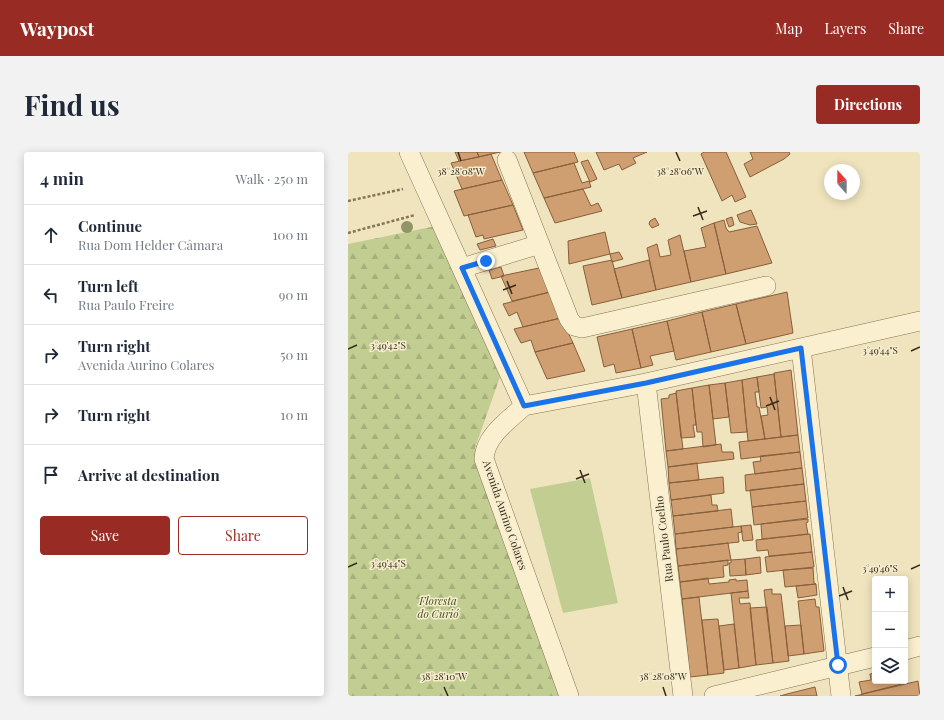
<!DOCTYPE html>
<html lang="en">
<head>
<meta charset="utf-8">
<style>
	:root { --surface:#fff; --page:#f2f2f3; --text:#1f2937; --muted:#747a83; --line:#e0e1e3; --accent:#982c24 }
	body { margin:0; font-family:"Playfair Display",serif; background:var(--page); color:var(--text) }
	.controls { position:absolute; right:12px; bottom:12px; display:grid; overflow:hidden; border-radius:4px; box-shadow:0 2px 10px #0003 }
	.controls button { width:36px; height:36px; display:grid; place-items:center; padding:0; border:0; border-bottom:1px solid var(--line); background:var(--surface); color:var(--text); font:20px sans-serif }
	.compass { position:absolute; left:476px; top:12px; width:36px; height:36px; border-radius:50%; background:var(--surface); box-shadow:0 2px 10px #0003; rotate:339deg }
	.stop { position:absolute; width:12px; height:12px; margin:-9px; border:3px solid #1a73e8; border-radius:50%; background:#fff }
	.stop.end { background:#1a73e8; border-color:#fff; box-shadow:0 1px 4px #0008 }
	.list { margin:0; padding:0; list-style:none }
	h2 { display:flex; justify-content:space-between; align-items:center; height:52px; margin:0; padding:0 16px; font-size:17px }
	h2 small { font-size:13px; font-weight:400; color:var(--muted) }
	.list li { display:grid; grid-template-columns:26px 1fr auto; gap:12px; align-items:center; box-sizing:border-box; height:60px; padding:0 16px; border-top:1px solid var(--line) }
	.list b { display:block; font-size:15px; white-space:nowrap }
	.list p { margin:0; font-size:13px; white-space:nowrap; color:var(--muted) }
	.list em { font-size:13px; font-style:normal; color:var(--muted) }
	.actions { display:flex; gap:8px; padding:12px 16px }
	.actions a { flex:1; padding:9px 0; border:1px solid var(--accent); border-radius:4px; text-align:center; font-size:14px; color:var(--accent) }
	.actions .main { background:var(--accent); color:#fff }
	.icon { flex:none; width:22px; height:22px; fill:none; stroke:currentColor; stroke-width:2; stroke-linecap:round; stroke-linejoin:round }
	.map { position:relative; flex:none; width:572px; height:544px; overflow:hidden; border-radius:4px }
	header { display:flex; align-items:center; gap:24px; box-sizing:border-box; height:56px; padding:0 20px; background:var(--accent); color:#fff }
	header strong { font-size:19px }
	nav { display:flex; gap:22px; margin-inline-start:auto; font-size:14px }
	.intro { display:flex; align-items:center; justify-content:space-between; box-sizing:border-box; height:96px; padding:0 24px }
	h1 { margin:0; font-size:28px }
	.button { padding:10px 18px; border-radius:4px; background:var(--accent); color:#fff; font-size:14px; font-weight:700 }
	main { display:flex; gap:24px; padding:0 24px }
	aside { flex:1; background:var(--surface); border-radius:4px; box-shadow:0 2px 10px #0003 }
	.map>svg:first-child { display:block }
	.forest { fill:url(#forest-firs) }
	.garden { fill:#c2cd91 }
	.building { fill:#cf9f71; stroke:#875f3b }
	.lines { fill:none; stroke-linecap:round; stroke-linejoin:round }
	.street-casing { stroke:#877456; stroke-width:20 }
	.path { stroke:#877456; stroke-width:2.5; stroke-dasharray:3 2; stroke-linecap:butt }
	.street { stroke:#faf0d0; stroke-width:19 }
	.tree { fill:#909467 }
	.route { stroke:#1a73e8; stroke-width:5 }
	.ticks { fill:none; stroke:#362a1b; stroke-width:1.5 }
	.labels { text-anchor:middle; stroke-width:3; stroke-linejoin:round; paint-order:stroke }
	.street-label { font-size:11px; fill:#362a1b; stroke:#f6edcd }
	.park-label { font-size:11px; font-style:italic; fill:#435321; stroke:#f6edcd }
	.ticks-label { font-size:10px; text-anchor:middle; fill:#362a1b; stroke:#f6edcd; stroke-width:3; stroke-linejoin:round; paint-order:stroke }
</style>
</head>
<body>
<header>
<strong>Waypost</strong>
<nav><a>Map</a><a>Layers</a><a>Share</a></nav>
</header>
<div class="intro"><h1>Find us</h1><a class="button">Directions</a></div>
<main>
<aside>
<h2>4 min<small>Walk · 250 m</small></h2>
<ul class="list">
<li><svg class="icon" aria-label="ahead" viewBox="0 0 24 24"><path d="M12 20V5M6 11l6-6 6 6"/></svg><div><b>Continue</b><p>Rua Dom Helder Câmara</p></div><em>100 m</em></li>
<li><svg class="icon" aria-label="left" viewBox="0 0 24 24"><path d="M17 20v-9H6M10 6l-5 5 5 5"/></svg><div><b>Turn left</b><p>Rua Paulo Freire</p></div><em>90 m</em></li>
<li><svg class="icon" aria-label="right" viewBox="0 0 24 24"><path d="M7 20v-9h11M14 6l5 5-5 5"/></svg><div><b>Turn right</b><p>Avenida Aurino Colares</p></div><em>50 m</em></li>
<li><svg class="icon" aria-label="right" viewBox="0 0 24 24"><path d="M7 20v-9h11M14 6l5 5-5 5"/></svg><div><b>Turn right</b></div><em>10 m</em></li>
<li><svg class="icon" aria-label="arrive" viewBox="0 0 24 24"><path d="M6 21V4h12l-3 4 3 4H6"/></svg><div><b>Arrive at destination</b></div></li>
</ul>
<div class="actions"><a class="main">Save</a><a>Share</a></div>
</aside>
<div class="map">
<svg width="572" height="544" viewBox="0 0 572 544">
	<defs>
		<pattern id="forest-firs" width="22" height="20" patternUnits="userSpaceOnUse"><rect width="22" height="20" fill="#c2cd91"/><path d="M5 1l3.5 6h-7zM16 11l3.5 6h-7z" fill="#a7b07c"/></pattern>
	</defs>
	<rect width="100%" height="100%" fill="#efe4bd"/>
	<path class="forest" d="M 88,74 L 152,225 L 127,296 L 215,544 L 0,544 L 0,92 Z"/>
	<path class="garden" d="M 242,326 L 270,451 L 215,461 L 182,337 Z"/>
	<path class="building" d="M 107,0 L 129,0 L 131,5 L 111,9 Z
		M 129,0 L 152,0 L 131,5 Z
		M 176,0 L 226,0 L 230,10 L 185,21 Z
		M 248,0 L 299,0 L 285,6 L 288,11 L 274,18 L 271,12 L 256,18 Z
		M 356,0 L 378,0 L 398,45 L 387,50 L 384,43 L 374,49 L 353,2 Z
		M 402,0 L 441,0 L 442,2 L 436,7 L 402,25 L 396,12 L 405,7 Z
		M 143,2 L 154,28 L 114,37 L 103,11 Z
		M 240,8 L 249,27 L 242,30 L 233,10 Z
		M 226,11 L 234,31 L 241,29 L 243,35 L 196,46 L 185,21 Z
		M 154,28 L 165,53 L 116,64 L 106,39 Z
		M 235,37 L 243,54 L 250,51 L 254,59 L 207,71 L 196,46 Z
		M 165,53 L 175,78 L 136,87 L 135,83 L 128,85 L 120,63 Z
		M 403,58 L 409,72 L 402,73 L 392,70 L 389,63 Z
		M 384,65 L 386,73 L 381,75 L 378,67 Z
		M 307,66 L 311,73 L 304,76 L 301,72 L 302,69 Z
		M 376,68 L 378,76 L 381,80 L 409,74 L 424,111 L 378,122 L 366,71 Z
		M 366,71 L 378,122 L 343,130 L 336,99 L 358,95 L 353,76 Z
		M 257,80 L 262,102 L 221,112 L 220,89 Z
		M 332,83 L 343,130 L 308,138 L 299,96 L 309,92 L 312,105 L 323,103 L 320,88 Z
		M 145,87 L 148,94 L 132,98 L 129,92 Z
		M 271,100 L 275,107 L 264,110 L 262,102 Z
		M 264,108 L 274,146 L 244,153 L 235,114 Z
		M 301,108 L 308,138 L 274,146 L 266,117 Z
		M 153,115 L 156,124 L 144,127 L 141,118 Z
		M 191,116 L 202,140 L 164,149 L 153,124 Z
		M 202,140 L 213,166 L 175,175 L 169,160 L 161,164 L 155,152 Z
		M 439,140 L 445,181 L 398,192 L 388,152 Z
		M 388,152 L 398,192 L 363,200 L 354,160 Z
		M 354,160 L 363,200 L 328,208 L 319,169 Z
		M 213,166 L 225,191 L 187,200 L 183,188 L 173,191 L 166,177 Z
		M 319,169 L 326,199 L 302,204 L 305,213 L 293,216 L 284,177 Z
		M 284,177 L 293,216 L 268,221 L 266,212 L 256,215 L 249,185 Z
		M 225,191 L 237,219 L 199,227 L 187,200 Z
		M 443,218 L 450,283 L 433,285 L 426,221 Z
		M 426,222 L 433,285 L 417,287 L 413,264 L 420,263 L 419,255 L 413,256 L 409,225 Z
		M 409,225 L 411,240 L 407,240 L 409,255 L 411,255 L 417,287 L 400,289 L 394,228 Z
		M 394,228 L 399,280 L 383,281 L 377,231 Z
		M 377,231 L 381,265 L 365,267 L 361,233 Z
		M 361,233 L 368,293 L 355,295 L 354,280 L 349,280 L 344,236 Z
		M 344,236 L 348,273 L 345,273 L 347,285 L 333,286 L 328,239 Z
		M 328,241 L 335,297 L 318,299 L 313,247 L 321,246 L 321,243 Z
		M 450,283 L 452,300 L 393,307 L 391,290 Z
		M 373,292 L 374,300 L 385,300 L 386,307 L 320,315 L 318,299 Z
		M 452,300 L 454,316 L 407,322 L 405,310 L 413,309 L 412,304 Z
		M 349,311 L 351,328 L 321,331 L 320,315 Z
		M 454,316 L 456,332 L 398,339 L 397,323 Z
		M 375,325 L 376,341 L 323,348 L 321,331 Z
		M 456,332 L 458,349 L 404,355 L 402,338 Z
		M 363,343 L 364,353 L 369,353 L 370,359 L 325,364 L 323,348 Z
		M 458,349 L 460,366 L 406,373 L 404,355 Z
		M 383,357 L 385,375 L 327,382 L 325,364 Z
		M 460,367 L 460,370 L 458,371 L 460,382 L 414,387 L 413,372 Z
		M 403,373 L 405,388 L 395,389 L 393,374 Z
		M 393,374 L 394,380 L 390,381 L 391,390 L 328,397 L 327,382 Z
		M 462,382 L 464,400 L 421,404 L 420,398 L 409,399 L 408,388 Z
		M 380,391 L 383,408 L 330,414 L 328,397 Z
		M 464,400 L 466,415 L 419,420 L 417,405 Z
		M 412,405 L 413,421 L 398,423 L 397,407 Z
		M 397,407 L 398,423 L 382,424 L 381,411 L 383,411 L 383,408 Z
		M 380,408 L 380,413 L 375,414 L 376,425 L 332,430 L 330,414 Z
		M 465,416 L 466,431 L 468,432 L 437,435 L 435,418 Z
		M 360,426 L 361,432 L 381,430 L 381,428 L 388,427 L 388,429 L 399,428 L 400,439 L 334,447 L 332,430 Z
		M 468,432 L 469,443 L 450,446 L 448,434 Z
		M 424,437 L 424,442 L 433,442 L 441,509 L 425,511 L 416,438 Z
		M 400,439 L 401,446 L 391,446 L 392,452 L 402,451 L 408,513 L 391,516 L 383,441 Z
		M 351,445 L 360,523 L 342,525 L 334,447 Z
		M 467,447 L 468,455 L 471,455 L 476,499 L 456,502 L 450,449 Z
		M 419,455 L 425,511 L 408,513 L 402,456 Z
		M 370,467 L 376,521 L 360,523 L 354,468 Z
		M 386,472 L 391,516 L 376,518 L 371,474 Z
		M 453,473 L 456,502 L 440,504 L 437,474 Z
		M 527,521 L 527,529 L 554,529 L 554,532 L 514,542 L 511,530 L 523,528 L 522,522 Z
		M 570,529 L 572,544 L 507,544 Z
		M 467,535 L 469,544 L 432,544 L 439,542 Z"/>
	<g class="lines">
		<g class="street-casing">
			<path id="street" d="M 61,0 L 176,254 C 160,269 137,284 136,307 L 221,544
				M 159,8 L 221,167 L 226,174 L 234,176 L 418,134
				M 114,116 L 192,92
				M 453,196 L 493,544
				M 298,231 L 335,544
				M 176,254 L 298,231 L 572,169
				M 557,498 L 572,494
				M 366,544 L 527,505"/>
		</g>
		<path class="path" d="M 0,49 L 55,37
			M 0,81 L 67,63"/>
		<use href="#street" class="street"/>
	</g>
	<circle class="tree" cx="59" cy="75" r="6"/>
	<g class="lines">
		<path class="route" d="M 138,109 L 114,116 L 176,254 L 298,231 L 453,196 L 490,513"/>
	</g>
	<path class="ticks" d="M 110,0 L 113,9M 328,0 L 332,9M 350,55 L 355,68M 345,64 L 359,59M 159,129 L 164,142M 155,138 L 168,133M 0,197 L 9,193M 563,199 L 572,195M 422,245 L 427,258M 418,254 L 431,249M 232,318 L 237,331M 228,327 L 241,322M 0,415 L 9,411M 563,417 L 572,413M 495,435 L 500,448M 491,444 L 504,439M 96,535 L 100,544M 315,535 L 318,544"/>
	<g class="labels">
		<g class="street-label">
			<text transform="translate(157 363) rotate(71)" y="4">Avenida Aurino Colares</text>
			<text transform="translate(316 387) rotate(-97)" y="4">Rua Paulo Coelho</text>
		</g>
		<g class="park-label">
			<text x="90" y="453">Floresta<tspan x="90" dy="13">do Curió</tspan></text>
		</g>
	</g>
	<g class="ticks-label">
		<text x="113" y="23">38°28'08"W</text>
		<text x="332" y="23">38°28'06"W</text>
		<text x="40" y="197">3°49'42"S</text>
		<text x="532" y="202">3°49'44"S</text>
		<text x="40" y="415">3°49'44"S</text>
		<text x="532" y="420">3°49'46"S</text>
		<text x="96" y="528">38°28'10"W</text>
		<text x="315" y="528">38°28'08"W</text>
	</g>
</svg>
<div class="controls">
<button>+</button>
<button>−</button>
<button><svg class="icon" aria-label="layers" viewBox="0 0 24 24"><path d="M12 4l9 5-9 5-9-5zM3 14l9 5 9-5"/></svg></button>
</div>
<svg class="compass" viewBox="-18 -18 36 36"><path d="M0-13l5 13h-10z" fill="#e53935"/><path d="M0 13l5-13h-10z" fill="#747a83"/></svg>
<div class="stop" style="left:490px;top:513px"></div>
<div class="stop end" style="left:138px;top:109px"></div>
</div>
</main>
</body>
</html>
